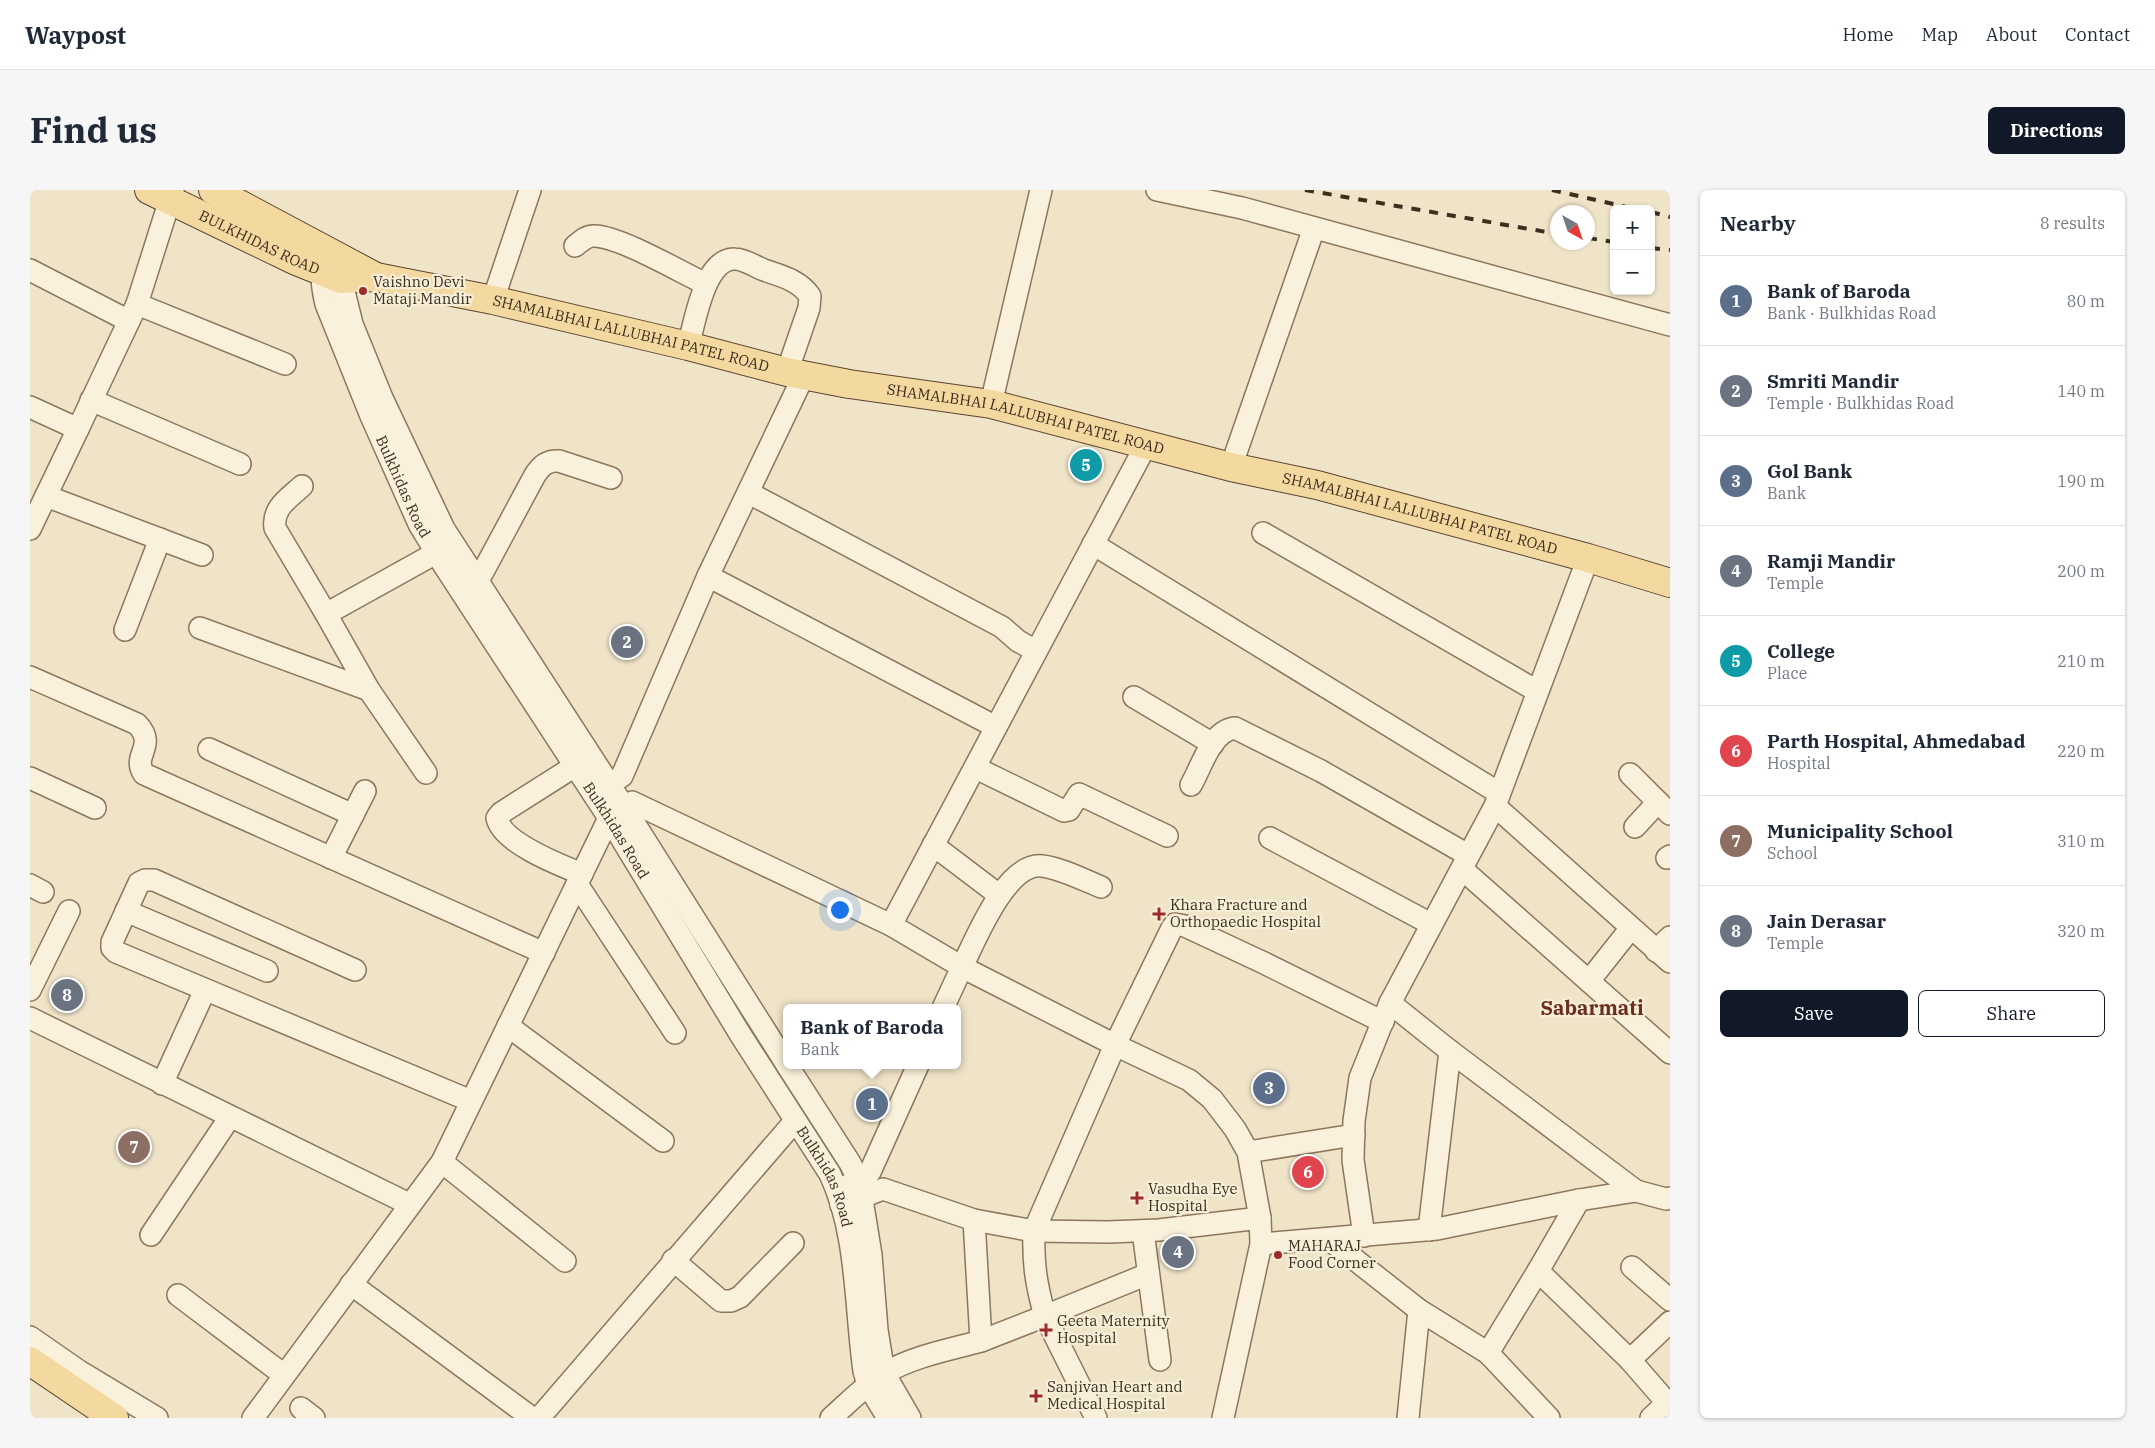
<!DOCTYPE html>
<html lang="en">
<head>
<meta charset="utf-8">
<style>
	:root { --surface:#fff; --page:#f6f6f7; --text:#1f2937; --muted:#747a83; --line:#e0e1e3; --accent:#111827 }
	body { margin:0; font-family:"IBM Plex Serif",serif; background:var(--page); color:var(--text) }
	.controls { position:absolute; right:15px; top:15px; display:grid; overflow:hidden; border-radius:8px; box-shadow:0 1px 4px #0004 }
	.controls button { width:45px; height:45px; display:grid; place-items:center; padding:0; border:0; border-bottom:1px solid var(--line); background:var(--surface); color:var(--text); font:25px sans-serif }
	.compass { position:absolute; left:1520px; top:15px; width:45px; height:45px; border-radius:50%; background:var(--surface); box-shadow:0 1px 4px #0004; rotate:140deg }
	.you { position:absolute; left:809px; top:719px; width:18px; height:18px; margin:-12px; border:4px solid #fff; border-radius:50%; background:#1a73e8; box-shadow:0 0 0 8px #1a73e833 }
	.badge { display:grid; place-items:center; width:32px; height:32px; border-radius:50%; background:var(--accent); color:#fff; font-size:16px; font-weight:700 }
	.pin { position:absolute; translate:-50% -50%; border:2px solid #fff; box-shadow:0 1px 5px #0006 }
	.popup { position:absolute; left:753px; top:814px; width:178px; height:65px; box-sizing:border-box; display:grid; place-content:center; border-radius:8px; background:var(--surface); filter:drop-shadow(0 1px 4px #0005); font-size:16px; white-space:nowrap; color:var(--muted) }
	.popup b { font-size:19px; color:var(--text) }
	.popup::after { content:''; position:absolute; left:50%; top:100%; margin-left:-10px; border:10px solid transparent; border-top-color:var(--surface) }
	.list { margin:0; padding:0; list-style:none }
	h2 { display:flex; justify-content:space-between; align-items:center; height:65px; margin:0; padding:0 20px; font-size:21px }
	h2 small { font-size:16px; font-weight:400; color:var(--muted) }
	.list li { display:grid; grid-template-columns:32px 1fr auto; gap:15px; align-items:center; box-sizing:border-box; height:90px; padding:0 20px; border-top:1px solid var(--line) }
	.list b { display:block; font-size:19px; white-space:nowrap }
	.list p { margin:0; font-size:16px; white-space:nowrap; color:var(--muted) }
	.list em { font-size:16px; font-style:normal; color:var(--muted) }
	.actions { display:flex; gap:10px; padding:15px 20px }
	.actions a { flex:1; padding:11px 0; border:1px solid var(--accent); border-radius:8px; text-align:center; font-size:18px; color:var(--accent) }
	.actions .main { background:var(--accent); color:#fff }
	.map { position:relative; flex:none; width:1640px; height:1228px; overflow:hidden; border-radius:8px }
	header { display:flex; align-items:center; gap:30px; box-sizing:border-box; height:70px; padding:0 25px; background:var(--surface); border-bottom:1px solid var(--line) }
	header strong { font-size:24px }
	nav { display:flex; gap:28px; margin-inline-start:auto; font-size:18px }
	.intro { display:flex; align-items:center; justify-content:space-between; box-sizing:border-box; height:120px; padding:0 30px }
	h1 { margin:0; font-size:35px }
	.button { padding:12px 22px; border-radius:8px; background:var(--accent); color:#fff; font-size:18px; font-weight:700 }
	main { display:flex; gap:30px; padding:0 30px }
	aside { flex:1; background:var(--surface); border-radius:8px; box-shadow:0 1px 4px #0004 }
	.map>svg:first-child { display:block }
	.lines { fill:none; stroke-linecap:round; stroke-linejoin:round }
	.minor-casing { stroke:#8d765c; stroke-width:24 }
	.major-casing { stroke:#5b4430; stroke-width:30 }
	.minor { stroke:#faf1dc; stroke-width:21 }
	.major { stroke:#f3d9a0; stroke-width:28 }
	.rail { stroke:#3d2e20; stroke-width:4; stroke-dasharray:9 9; stroke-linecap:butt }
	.poi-dot { fill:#9e2a2b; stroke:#f7eed8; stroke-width:2 }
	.labels { text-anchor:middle; stroke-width:4.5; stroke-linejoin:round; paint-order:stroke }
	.street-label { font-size:15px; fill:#3d2e20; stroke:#f7eed8 }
	.poi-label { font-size:15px; fill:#3d2e20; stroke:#f7eed8; text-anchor:start }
	.district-label { font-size:20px; font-weight:bold; fill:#6b2e1e; stroke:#f7eed8 }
</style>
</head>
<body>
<header>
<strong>Waypost</strong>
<nav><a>Home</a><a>Map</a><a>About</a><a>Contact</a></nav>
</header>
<div class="intro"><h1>Find us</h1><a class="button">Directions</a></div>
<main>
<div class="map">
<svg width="1640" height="1228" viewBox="0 0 1640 1228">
	<rect width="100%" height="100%" fill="#f0e4c8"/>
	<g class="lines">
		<g class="minor-casing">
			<g id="minor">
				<path d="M 1127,0 L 1212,18 L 1640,135"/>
				<path d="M 545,56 C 551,51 557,45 565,46 C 591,47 650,82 676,94"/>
				<path id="s1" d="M 296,67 C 290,84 292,97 296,114 L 341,226 L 389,334 L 415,377 L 579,628 L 710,844 L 800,984 C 828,1044 825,1117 834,1181 L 838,1195 L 858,1228"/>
				<path d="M 317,75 L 311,89 L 322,134 L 352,208 L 414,339 L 594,617 L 757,875"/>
				<path d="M 0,80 L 99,131"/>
				<path d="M 463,110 L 500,0"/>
				<path d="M 107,114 L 255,174"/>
				<path d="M 658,156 C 665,133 674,68 705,69 C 714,69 726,77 734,80 C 751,86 769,90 780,106 L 779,118 L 757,182"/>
				<path d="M 61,210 L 210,274"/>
				<path d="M 961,214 L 1011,0"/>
				<path d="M 0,217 L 48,239 L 107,114 L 143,0"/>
				<path d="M 1201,277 L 1284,38"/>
				<path d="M 272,296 C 258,309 242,318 245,338 L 296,424 L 339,500 L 396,583"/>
				<path d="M 719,303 L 972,437 L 988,451 L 1006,461"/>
				<path d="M 16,306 L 172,365"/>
				<path d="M 0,339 L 48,239"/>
				<path d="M 1233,343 L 1507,501"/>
				<path d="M 1063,354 L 1469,603"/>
				<path d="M 678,386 L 966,537"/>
				<path d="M 448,391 L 505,285 C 511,276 517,270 529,271 L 581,288"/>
				<path d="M 296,424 L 406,363"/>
				<path d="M 170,438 L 339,500"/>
				<path d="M 95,440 L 130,349"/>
				<path d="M 0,487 L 107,534 C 128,556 101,565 114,584 L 514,763"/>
				<path d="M 1104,507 L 1183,554"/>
				<path d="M 179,559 L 323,625"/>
				<path d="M 545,576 L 471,623 L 467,628 C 472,653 530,675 552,684"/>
				<path d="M 946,578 L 1034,621 L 1039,620 L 1049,604 L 1137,646"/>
				<path d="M 1600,584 L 1640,624"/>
				<path d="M 0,588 L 65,618"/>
				<path d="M 1161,595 C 1172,576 1181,541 1205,538 L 1291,581 L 1438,665"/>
				<path d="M 568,603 L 592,586 L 678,386 L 774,185"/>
				<path d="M 1465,616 L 1640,772"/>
				<path d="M 1605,637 L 1628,612"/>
				<path d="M 1240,648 L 1401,734"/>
				<path d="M 903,655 L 969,705"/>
				<path d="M 301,668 L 335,601"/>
				<path d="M 1637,668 L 1640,666"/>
				<path d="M 1432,679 L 1640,863"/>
				<path d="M 547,694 L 645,843"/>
				<path d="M 0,695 L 13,702"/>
				<path d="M 1071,697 C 1054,690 1030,678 1012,676 C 976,672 945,751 932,777 L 1085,855 L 1004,1041 C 1003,1074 1006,1094 1015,1126 L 1118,1084"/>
				<path d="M 96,721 L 237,781"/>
				<path d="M 861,735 L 932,777 L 913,818"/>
				<path d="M 1626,761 L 1640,747"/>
				<path d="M 325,780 L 124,690 L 115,690 L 109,693 L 82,752 L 82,758 L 86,762 L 441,911"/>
				<path d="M 1559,791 L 1601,738"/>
				<path d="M 0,800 L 39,721"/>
				<path d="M 1360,813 L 1465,616 L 1558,368"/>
				<path d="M 0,828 L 379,1014"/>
				<path d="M 478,836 L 633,951"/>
				<path d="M 757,875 L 820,973 L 829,991 L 841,1065 L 847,1140 L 854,1183 L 880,1228"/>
				<path d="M 132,894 L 175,800"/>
				<path d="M 1218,962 L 1324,945"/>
				<path d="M 412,972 L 535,1071"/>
				<path d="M 816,996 L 829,991 L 840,982 L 888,875"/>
				<path d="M 1549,1010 L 1508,1081 L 1600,1170 L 1640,1216"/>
				<path d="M 1230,1028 L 1218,962 L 1205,939 L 1182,909 L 1159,890 L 1085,855 L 1142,738 L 1145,734 L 1155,736 L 1232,772 L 1353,832"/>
				<path d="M 944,1030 L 1004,1041 L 1078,1042 L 1129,1040 L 1230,1028 L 1231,1054 L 1193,1228"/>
				<path d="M 1399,1040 L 1420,861"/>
				<path d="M 1113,1041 L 1130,1170"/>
				<path d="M 121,1045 L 200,927"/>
				<path d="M 1334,1046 L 1323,970 L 1324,931 L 1330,888 L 1360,813 L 1420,861 L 1606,1001"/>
				<path d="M 1300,1050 L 1389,1120 L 1458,1163"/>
				<path d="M 1231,1054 L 1407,1039 L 1549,1010 L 1606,1001 L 1636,1009 L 1640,1008"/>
				<path d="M 643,1070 L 691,1111 L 701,1111 L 710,1107 L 763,1053"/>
				<path d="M 1602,1077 L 1640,1110"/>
				<path d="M 1508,1081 L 1458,1163 L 1519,1228"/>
				<path d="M 321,1094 L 502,1228"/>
				<path d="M 148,1105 L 254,1185"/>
				<path d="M 0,1147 L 49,1181 L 127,1228"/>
				<path d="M 951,1151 L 1015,1126 L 1066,1228"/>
				<path d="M 1600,1170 L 1640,1132"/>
				<path d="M 271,1218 L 284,1228"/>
				<path d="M 223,1228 L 412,972 L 579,628 L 602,612 L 861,735 L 1116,255"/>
				<path d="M 509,1228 L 765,931"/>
				<path d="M 801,1228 C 818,1213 835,1195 855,1183 C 884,1166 919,1160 951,1151 L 944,1030 L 853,999 L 811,1015"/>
				<path d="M 1378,1228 L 1389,1120"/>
				<path d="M 1621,1228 L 1637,1213"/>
			</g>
		</g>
		<g class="major-casing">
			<g id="major">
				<path id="s2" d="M 119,0 L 264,70 L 311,89 L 346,87 L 463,110 L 658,156 L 757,182 L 819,194 L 961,214 L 1201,277 L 1287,295 L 1558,368 L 1640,393"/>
				<path d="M 183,0 L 346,87"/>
				<path d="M 0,1171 L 84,1228"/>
			</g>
		</g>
		<use href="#minor" class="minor"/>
		<use href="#major" class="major"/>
		<path class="rail" d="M 1275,0 L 1528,44
			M 1522,0 L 1605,19
			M 1621,22 L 1640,27
			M 1558,48 L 1584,52
			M 1621,58 L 1640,60"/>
	</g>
	<g class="poi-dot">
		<circle cx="333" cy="101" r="5"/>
		<path d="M1126.5 716.5h5v5h5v5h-5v5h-5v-5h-5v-5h5z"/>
		<path d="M1104.5 1000.5h5v5h5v5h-5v5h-5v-5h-5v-5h5z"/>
		<circle cx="1248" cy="1065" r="5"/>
		<path d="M1013.5 1132.5h5v5h5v5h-5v5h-5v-5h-5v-5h5z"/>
		<path d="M1003.5 1198.5h5v5h5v5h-5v5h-5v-5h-5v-5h5z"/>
	</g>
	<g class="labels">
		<g class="street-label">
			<text dy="5" stroke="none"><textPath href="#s2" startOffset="122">BULKHIDAS ROAD</textPath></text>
			<text dy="5" stroke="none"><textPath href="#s2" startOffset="508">SHAMALBHAI LALLUBHAI PATEL ROAD</textPath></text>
			<text dy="5" stroke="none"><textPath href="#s2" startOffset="912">SHAMALBHAI LALLUBHAI PATEL ROAD</textPath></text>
			<text dy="5" stroke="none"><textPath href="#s1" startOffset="246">Bulkhidas Road</textPath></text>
			<text dy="5" stroke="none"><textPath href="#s2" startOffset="1318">SHAMALBHAI LALLUBHAI PATEL ROAD</textPath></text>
			<text dy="5" stroke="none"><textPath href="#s1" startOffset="651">Bulkhidas Road</textPath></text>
			<text dy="5" stroke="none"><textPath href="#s1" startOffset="1056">Bulkhidas Road</textPath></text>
		</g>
		<g class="poi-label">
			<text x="343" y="97">Vaishno Devi<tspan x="343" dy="17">Mataji Mandir</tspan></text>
			<text x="1140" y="720">Khara Fracture and<tspan x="1140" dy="17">Orthopaedic Hospital</tspan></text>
			<text x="1118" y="1004">Vasudha Eye<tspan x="1118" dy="17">Hospital</tspan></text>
			<text x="1258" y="1061">MAHARAJ<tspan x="1258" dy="17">Food Corner</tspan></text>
			<text x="1027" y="1136">Geeta Maternity<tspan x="1027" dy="17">Hospital</tspan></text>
			<text x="1017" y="1202">Sanjivan Heart and<tspan x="1017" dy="17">Medical Hospital</tspan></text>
		</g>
		<g class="district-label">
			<text x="1562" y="825">Sabarmati</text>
		</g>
	</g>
</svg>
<div class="controls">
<button>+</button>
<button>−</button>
</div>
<svg class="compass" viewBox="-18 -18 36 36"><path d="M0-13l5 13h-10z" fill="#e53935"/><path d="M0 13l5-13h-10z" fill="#747a83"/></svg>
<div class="you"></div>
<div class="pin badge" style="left:842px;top:914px;background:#5c6f8a">1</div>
<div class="popup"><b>Bank of Baroda</b>Bank</div>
<div class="pin badge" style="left:597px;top:452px;background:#6b7280">2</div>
<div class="pin badge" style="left:1239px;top:898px;background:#5c6f8a">3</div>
<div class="pin badge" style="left:1148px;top:1062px;background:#6b7280">4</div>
<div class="pin badge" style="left:1056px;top:275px;background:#0f9aa8">5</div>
<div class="pin badge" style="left:1278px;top:982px;background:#e0444e">6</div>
<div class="pin badge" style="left:104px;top:957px;background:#8d6e63">7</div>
<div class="pin badge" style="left:37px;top:805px;background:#6b7280">8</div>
</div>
<aside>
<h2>Nearby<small>8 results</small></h2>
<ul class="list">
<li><span class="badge" style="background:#5c6f8a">1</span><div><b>Bank of Baroda</b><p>Bank · Bulkhidas Road</p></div><em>80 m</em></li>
<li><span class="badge" style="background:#6b7280">2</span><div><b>Smriti Mandir</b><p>Temple · Bulkhidas Road</p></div><em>140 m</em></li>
<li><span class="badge" style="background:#5c6f8a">3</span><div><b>Gol Bank</b><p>Bank</p></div><em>190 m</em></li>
<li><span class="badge" style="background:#6b7280">4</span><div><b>Ramji Mandir</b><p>Temple</p></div><em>200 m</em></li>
<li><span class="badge" style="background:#0f9aa8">5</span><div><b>College</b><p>Place</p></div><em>210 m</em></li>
<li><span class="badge" style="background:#e0444e">6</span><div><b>Parth Hospital, Ahmedabad</b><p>Hospital</p></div><em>220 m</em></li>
<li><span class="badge" style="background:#8d6e63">7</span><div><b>Municipality School</b><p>School</p></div><em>310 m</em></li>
<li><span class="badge" style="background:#6b7280">8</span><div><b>Jain Derasar</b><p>Temple</p></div><em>320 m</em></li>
</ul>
<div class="actions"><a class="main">Save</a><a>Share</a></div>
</aside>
</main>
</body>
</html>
